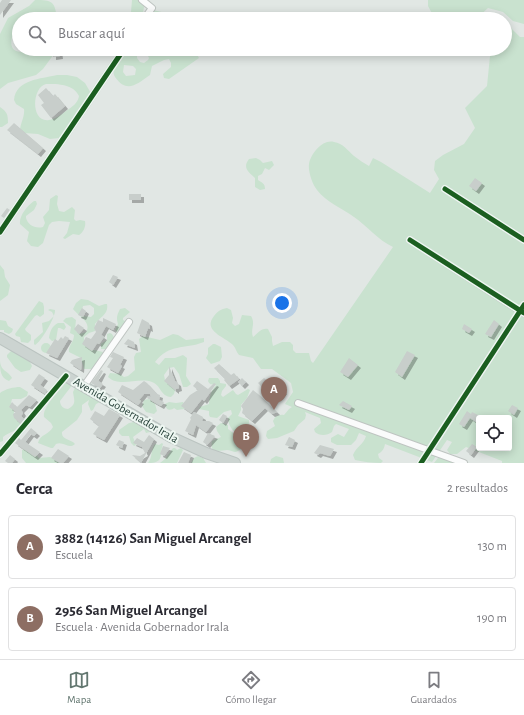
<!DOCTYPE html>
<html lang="es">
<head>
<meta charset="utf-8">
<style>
	:root { --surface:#fff; --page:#f2f2f3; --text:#2b2b33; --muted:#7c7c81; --line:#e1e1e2; --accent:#637770 }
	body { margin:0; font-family:"Alegreya Sans",sans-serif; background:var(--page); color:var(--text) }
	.controls { position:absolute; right:12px; bottom:12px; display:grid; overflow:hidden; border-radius:4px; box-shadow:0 2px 10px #0003 }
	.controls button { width:36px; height:36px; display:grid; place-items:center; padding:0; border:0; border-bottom:1px solid var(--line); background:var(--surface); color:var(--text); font:20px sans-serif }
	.you { position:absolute; left:282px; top:303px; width:14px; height:14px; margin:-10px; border:3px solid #fff; border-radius:50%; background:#1a73e8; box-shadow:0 0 0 6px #1a73e833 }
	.badge { display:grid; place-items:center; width:26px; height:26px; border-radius:50%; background:var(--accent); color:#fff; font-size:13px; font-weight:700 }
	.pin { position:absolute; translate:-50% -33px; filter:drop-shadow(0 1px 2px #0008) }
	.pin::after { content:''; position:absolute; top:21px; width:14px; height:12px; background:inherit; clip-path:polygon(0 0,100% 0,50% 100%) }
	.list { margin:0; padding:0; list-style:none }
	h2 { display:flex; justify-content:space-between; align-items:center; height:52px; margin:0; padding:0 16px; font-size:17px }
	h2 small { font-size:13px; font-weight:400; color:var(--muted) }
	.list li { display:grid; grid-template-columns:26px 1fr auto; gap:12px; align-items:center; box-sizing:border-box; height:64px; margin:0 8px 8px; padding:0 8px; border:1px solid var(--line); border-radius:4px }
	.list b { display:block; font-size:15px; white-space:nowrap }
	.list p { margin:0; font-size:13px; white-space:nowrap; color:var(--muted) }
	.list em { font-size:13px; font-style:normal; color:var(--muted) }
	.icon { flex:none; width:22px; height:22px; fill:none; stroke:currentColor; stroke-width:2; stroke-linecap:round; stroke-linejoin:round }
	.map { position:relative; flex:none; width:524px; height:463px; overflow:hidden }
	.search { position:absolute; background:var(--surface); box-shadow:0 2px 10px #0003; left:12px; right:12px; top:12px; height:44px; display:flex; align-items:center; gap:10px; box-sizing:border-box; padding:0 14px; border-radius:22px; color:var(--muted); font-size:15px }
	.sheet { height:196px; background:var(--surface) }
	nav { display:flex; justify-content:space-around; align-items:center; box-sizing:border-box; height:56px; border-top:1px solid var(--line); background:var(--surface); font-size:11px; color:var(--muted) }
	nav a { display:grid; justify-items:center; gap:2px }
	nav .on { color:var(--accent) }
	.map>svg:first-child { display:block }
	.green { fill:#c9e2cf; fill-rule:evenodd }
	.building { fill:#c8cecb; filter:url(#shadow) }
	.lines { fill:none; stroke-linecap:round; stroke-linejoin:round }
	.street-casing { stroke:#bec4c1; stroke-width:8 }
	.primary-casing { stroke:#bbc4c1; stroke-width:12 }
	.street { stroke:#fafbfb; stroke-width:6 }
	.primary { stroke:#ccd4d1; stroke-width:10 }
	.cycleway-casing { stroke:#eef7f2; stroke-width:8 }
	.cycleway { stroke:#1b5e20; stroke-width:5 }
	.labels { text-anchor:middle; stroke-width:4; stroke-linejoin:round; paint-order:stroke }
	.street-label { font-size:12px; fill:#1f3a32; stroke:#eef7f2 }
</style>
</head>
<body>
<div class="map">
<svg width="524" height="463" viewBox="0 0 524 463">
	<defs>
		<filter id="shadow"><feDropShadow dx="3" dy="3" stdDeviation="0" flood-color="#0004"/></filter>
	</defs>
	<rect width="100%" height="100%" fill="#e1e7e4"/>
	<path class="green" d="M 35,0 C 52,0 55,1 57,19 L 19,19 L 19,37 L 16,35 L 12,37 C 10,46 12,52 22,52 L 26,49 L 53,49 L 54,54 L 43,69 L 36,75 L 8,83 L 0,89 L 0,34 L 8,18 L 29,6 Z
		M 132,0 L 147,0 L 144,7 L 142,19 L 129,19 L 131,12 Z
		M 428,0 L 524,0 L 524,24 L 513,21 L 503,12 L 488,8 L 476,19 L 435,19 L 428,6 Z
		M 153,10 L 166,13 L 174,19 L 147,19 Z
		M 505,22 L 520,37 L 524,37 L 524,463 L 502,463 L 502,461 L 466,447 L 457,454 L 450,454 L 447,450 L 452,442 L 447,440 L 432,462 L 385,444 C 384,449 383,451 378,454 L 379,458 L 383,461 L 381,463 C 372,463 364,462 355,460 L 353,455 C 356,447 364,444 366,436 L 359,433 L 356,440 L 351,445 L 337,445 L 331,442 L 331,438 L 338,434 L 344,437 L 349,429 L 336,424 L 334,426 L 332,432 C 327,436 319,436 315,432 L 314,429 L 321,423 L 320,418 L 305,412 L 306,415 L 305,419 L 298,425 L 294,431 L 277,438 L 268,439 L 266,436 L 267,431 L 275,426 L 273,421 C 275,416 279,414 284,415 L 289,409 L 292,407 L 285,404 L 293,392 L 291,383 L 272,369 L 261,369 L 253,358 L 239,355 C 236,352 236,348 233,345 C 225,337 202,331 214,316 C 218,311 221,309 227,308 L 231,310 L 233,318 L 232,323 L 235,326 L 239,324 L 242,315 L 251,316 C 256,324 250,329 253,337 C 259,333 260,328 268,329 L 272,337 L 272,341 L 273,346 L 282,342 L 290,342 L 293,345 L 293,350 L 296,353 L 309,353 L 311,361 L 313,363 L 393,247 C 378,240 367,226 354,217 C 342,208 326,202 317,190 C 312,184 308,171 309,164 C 311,153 323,139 334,142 C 343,143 348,151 354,156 C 359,160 364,163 369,166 L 373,158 L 381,162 L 430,193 L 439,179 L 434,170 L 435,161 L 443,155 L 464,144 L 475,128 L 465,108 L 487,86 L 490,56 L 489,49 L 505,49 ZM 479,418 L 509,418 L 509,448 L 479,448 Z
		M 125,49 L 194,49 L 199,58 L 169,79 L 164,78 L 163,74 L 171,67 L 171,63 L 169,59 L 164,60 L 152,66 L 150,75 C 137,84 127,94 115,77 C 113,74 113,69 114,65 C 117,59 122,54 125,49 ZM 143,51 L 147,54 L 149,58 L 148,60 L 144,63 L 140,62 L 137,58 L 137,53 ZM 124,65 L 133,66 L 136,69 L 135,75 L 126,76 L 123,72 Z
		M 57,75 L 67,75 L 77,77 L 85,83 L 92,95 L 91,105 L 86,112 L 59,138 L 50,139 L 38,134 L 24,133 L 20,131 C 20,123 25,117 24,109 L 16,104 L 14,100 C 16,79 41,79 57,75 ZM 46,84 C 59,84 73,84 79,96 C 78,103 72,107 66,111 C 61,115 55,119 49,120 C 30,123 32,87 46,84 Z
		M 0,107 C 7,112 8,114 8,123 L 2,127 L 0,127 Z
		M 256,158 L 260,160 L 263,163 L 272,161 L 274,165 L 269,170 L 265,168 L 262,174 L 258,176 L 258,180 C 262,183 265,183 265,189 L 260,190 L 255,187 L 255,178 C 249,172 242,168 249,159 Z
		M 56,195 L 58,196 L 57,204 L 59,211 L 64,212 L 72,207 L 75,210 L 74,219 L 76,221 L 80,220 L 85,221 C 86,226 84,232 79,235 L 73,234 L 65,239 L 63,238 L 67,233 L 70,222 L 59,221 L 52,222 L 49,225 L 43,243 L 38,247 L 31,246 L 27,241 L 29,232 L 20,224 C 19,216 27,206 34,201 L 36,201 L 37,204 L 34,210 L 26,216 L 26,218 C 28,225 35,229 43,227 L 45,223 L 43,217 L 49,210 L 50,199 Z
		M 0,265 L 4,270 L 5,277 L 10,285 L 8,295 L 0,301 Z
		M 81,299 L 88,300 L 99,306 L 105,304 L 107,304 C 109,314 100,317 95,324 L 95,331 L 89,333 L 84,337 L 84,342 L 90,349 L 103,352 L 102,357 L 98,359 L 98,364 L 93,369 L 84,369 L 81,358 L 69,352 C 68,346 74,342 74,335 L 70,333 L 71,327 L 63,321 L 66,318 L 72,317 L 76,320 L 75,329 L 78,333 L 80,334 L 86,332 C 92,322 79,317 73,309 L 76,303 ZM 90,305 L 94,308 L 94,314 L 91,317 L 84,316 L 82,315 L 82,310 L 83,306 Z
		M 39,301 L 43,303 L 44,307 L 44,314 L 40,317 L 37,315 L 35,316 L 25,329 L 26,331 L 31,335 L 31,340 L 28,343 L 21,342 L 20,337 L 16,336 L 15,334 Z
		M 125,308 L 130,312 L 123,318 L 123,320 L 127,322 L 119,333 L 117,332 L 115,330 L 118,324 C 116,318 117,315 120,309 Z
		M 50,309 L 55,310 C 56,316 41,342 35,345 L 34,344 L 34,340 L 43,332 L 42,323 L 49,321 L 54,316 L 52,312 L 48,310 Z
		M 0,320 L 6,321 L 8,326 L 13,329 L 12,332 L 9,334 L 4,332 L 4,330 L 0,330 Z
		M 58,323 L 64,323 L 66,327 L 64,330 L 60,328 L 58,328 L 56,340 L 52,341 L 49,338 C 50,331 52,326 58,323 Z
		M 110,333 L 112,334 L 115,339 L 106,349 L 101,349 L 101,344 L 107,340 L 107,334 Z
		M 173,334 L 178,335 L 186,340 L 204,338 L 204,342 C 183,350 170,343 155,362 L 159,365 L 165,358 L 175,358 L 183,355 L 187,358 L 186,376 L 191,384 L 187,387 L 183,387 L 179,374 L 174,367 L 169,368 L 164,375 L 165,380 L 175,390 L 174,394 L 171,397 C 160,396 161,385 152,382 C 138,377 120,388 108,377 L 110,373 L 120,374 L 124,377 L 128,376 L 135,370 L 134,357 L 136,353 L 141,352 L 139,339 L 143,336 L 160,340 Z
		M41 348a5 5 0 1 1 10 0a5 5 0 1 1-10 0Z
		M 213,344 L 215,344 L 221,347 L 222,357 L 220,361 L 211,364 L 206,358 L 208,354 L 208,348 Z
		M 12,350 L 30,362 L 32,366 L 30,370 L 21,372 L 15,368 L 7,357 L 7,355 Z
		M 0,361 C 1,372 8,370 12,378 L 9,381 C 0,378 0,369 0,361 Z
		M 209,378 L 218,378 L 220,381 L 220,383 L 226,384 L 226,386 L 222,391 L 221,395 L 223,397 L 233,390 L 236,394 L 238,395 L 248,389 L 250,390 L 247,398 L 241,405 L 241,410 L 238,416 L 249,420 L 249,423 L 246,429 L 239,434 C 232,432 228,424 228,418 L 232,414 L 231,410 L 224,412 L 217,418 L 210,417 L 209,415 L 209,411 L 199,409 L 200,407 L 209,404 C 209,397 212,389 216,385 C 213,384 210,386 208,381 Z
		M 67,381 L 73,384 L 60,401 C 60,406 64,409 68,409 C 77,404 74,400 73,392 L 76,386 L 100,402 L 96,404 L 93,410 L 91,411 L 88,404 L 89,400 L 82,405 L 82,412 L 77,420 L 62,432 C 61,440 71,439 75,444 C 68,450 64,441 56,444 L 53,448 L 51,448 L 38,443 C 40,434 49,435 53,427 L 51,423 L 44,417 C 42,407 60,390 67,381 Z
		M 20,387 L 28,392 L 27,396 L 21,399 L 12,399 L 11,403 L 14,411 L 14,416 L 21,425 C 16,432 9,432 3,437 L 3,441 L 0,442 L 0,393 C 5,389 14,387 20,387 Z
		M 149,399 L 155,404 L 157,411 L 154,414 L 146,412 L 142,406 L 144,400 Z
		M 169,402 L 176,403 L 183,402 L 184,404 L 184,409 L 177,410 L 174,408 L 173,409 C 168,411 166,409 165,404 Z
		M 134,422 L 146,428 L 150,432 L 146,433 L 144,429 L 133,437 L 136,445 L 134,446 L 131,443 L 129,436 L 122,436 L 119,433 L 119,430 L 129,423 Z
		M 221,423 L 228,425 L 228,429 L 236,435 L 236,439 L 245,441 L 246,443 L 245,447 L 236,452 C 233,452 230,450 227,450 C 221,450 209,455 212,441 L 221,437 L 217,431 L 216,427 Z
		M 162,443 L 163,444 C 159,455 165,463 148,463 C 153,456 150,451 155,444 L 159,445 Z
		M 173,448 L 175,448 L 177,450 L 181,448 L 183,450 L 177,463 L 160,463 L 165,459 Z
		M 27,449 L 36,455 L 39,458 L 50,457 L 63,463 L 26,463 L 22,458 L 22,450 Z
		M 198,456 L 203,458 L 206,463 L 191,463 L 194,458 Z
		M 276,456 L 283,458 L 284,463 L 270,463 L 271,459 Z
		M 438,458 L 443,458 L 455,463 L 434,463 Z"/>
	<path class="building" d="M 2,0 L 11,0 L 0,15 L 0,3 Z
		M 53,49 L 59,49 L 60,56 L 53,57 Z
		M 46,88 L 53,96 L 55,94 L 65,106 L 51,118 L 41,105 L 44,103 L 38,95 Z
		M 14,123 L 43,148 L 38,154 L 7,130 Z
		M 475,178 L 482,183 L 476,191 L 469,186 Z
		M 129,194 L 141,194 L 141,200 L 129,200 Z
		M 7,208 L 10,210 L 4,218 L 1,216 Z
		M 113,275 L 118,277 L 113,285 L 109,282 Z
		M 82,308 L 86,311 L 83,317 L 78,315 Z
		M 103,318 L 116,324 L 113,330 L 106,326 L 101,335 L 104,337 L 99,344 L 97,343 L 92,351 L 82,344 L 86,337 L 91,339 L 96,332 L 94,328 L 98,320 L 103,322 Z
		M 142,319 L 149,323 L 150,329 L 148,328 L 145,337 L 137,333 Z
		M 494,320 L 499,324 L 491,337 L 485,334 Z
		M 78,324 L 84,328 L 79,334 L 74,329 Z
		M 464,324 L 472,329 L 469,333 L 462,329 Z
		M 65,336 L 69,338 L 57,358 L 46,353 L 55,339 L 58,341 L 61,337 L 63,339 Z
		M 128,339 L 134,342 L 135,348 L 124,344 Z
		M 407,351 L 415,355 L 402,377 L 395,372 Z
		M 113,352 L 124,357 L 120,365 L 122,366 L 118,373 L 107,367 L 113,358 L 110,357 Z
		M 82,357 L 81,370 L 70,363 L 72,360 Z
		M 349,358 L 358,365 L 348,377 L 340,372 Z
		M 219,364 L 231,375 L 234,373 L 239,379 L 229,386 L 224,380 L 225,379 L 214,368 Z
		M 169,366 L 175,381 L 178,383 L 179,388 L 176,389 L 176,391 L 164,381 L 169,375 Z
		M 101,370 L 103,371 L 98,381 L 103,384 L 100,388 L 91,383 Z
		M 39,374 L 45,378 L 40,385 L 47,390 L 45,394 L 31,385 Z
		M 242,378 L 246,382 L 242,386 L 238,382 Z
		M 264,378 L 271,384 L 265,390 L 258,383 Z
		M 144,381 L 147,383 L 157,394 L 160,395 L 159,400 L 164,402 L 161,406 L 147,398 L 148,396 L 151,397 L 150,394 L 144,394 L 139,400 L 141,401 L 138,405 L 118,392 L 122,385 L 133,390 Z
		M 197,381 L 208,389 L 214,383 L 216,384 L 204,401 L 202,399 L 191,413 L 181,406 L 190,395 L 198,390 L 193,386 Z
		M 279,389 L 284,391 L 280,396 L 276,393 Z
		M 253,390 L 258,394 L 277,412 L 272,414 L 265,408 L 252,421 L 242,413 L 243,409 L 241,406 Z
		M 29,395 L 37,400 L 30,407 L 26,405 L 21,410 L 23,413 L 21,416 L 24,419 L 20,423 L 14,418 L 13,414 L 16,412 L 9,407 L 12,402 L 17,407 Z
		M 343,401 L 352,406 L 349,410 L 339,405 Z
		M 512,405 L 518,408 L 514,415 L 508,411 Z
		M 109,409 L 120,415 L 104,440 L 93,434 L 99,426 L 90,419 L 95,411 L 104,416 Z
		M 467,411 L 471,414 L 472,412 L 480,416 L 476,422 L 470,418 L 464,427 L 459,424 Z
		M 194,412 L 203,417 L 202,421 L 209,421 L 213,423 L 206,432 L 196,425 L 193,435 L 185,431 L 191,419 L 190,418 Z
		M 223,414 L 227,416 L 223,423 L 219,420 Z
		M 31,428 L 37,433 L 34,436 L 31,434 L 25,442 L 40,452 L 35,457 L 15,443 L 19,438 L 21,440 Z
		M 208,433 L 215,436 L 207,445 L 203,442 Z
		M 149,435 L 154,439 L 141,463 L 132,455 L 140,456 L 145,453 L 142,447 L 133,443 L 137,438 L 144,442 Z
		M 289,437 L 295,440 L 292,447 L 285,445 Z
		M 119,440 L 124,442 L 122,448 L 116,445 Z
		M 472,444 L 477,447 L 471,455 L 466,451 Z
		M 320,445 L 334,449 L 330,456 L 320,453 L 318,455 L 314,453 Z
		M 163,446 L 170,448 L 164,456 L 160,454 Z
		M 58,449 L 69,456 L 63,463 L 60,463 L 51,458 Z
		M 184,452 L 191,455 L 188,463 L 178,463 Z
		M 10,455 L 15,459 L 12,463 L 8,463 L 5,461 Z"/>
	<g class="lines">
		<g class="street-casing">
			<path id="street" d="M 142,0 L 152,8 L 144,19
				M 445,189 L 524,240
				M 0,232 L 124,49
				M 410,240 L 523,313
				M 84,386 L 129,322
				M 298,403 L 464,463
				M 0,454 L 66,376
				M 421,463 L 524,305"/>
		</g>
		<g class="primary-casing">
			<path id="primary" d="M 0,338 L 171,437 L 206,453 L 235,463"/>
		</g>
		<use href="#street" class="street"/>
		<use href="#primary" class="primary"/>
		<g class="cycleway-casing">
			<path id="cycleway" d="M 445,189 L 524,240
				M 0,232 L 124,49
				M 410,240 L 524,313
				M 0,454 L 66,376
				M 421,463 L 524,305"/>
		</g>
		<use href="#cycleway" class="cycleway"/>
	</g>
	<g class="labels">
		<g class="street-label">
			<text transform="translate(126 410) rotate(30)" y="4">Avenida Gobernador Irala</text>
		</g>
	</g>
</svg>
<div class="controls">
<button><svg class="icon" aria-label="locate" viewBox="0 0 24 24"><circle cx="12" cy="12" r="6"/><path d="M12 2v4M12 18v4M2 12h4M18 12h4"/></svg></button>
</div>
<div class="you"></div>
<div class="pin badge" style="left:274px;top:410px;background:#8d6e63">A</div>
<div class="pin badge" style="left:246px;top:457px;background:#8d6e63">B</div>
<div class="search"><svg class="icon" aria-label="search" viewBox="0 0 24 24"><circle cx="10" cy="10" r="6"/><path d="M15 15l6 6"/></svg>Buscar aquí</div>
</div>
<section class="sheet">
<h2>Cerca<small>2 resultados</small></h2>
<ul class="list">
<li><span class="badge" style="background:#8d6e63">A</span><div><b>3882 (14126) San Miguel Arcangel</b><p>Escuela</p></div><em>130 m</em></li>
<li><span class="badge" style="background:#8d6e63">B</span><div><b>2956 San Miguel Arcangel</b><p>Escuela · Avenida Gobernador Irala</p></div><em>190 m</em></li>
</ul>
</section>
<nav>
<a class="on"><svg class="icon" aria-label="map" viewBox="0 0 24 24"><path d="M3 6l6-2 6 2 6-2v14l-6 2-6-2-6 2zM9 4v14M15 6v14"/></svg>Mapa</a>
<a><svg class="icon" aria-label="directions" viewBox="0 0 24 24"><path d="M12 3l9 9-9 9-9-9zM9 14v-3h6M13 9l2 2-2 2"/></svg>Cómo llegar</a>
<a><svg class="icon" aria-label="saved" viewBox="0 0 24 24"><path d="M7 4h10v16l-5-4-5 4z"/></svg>Guardados</a>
</nav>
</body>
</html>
